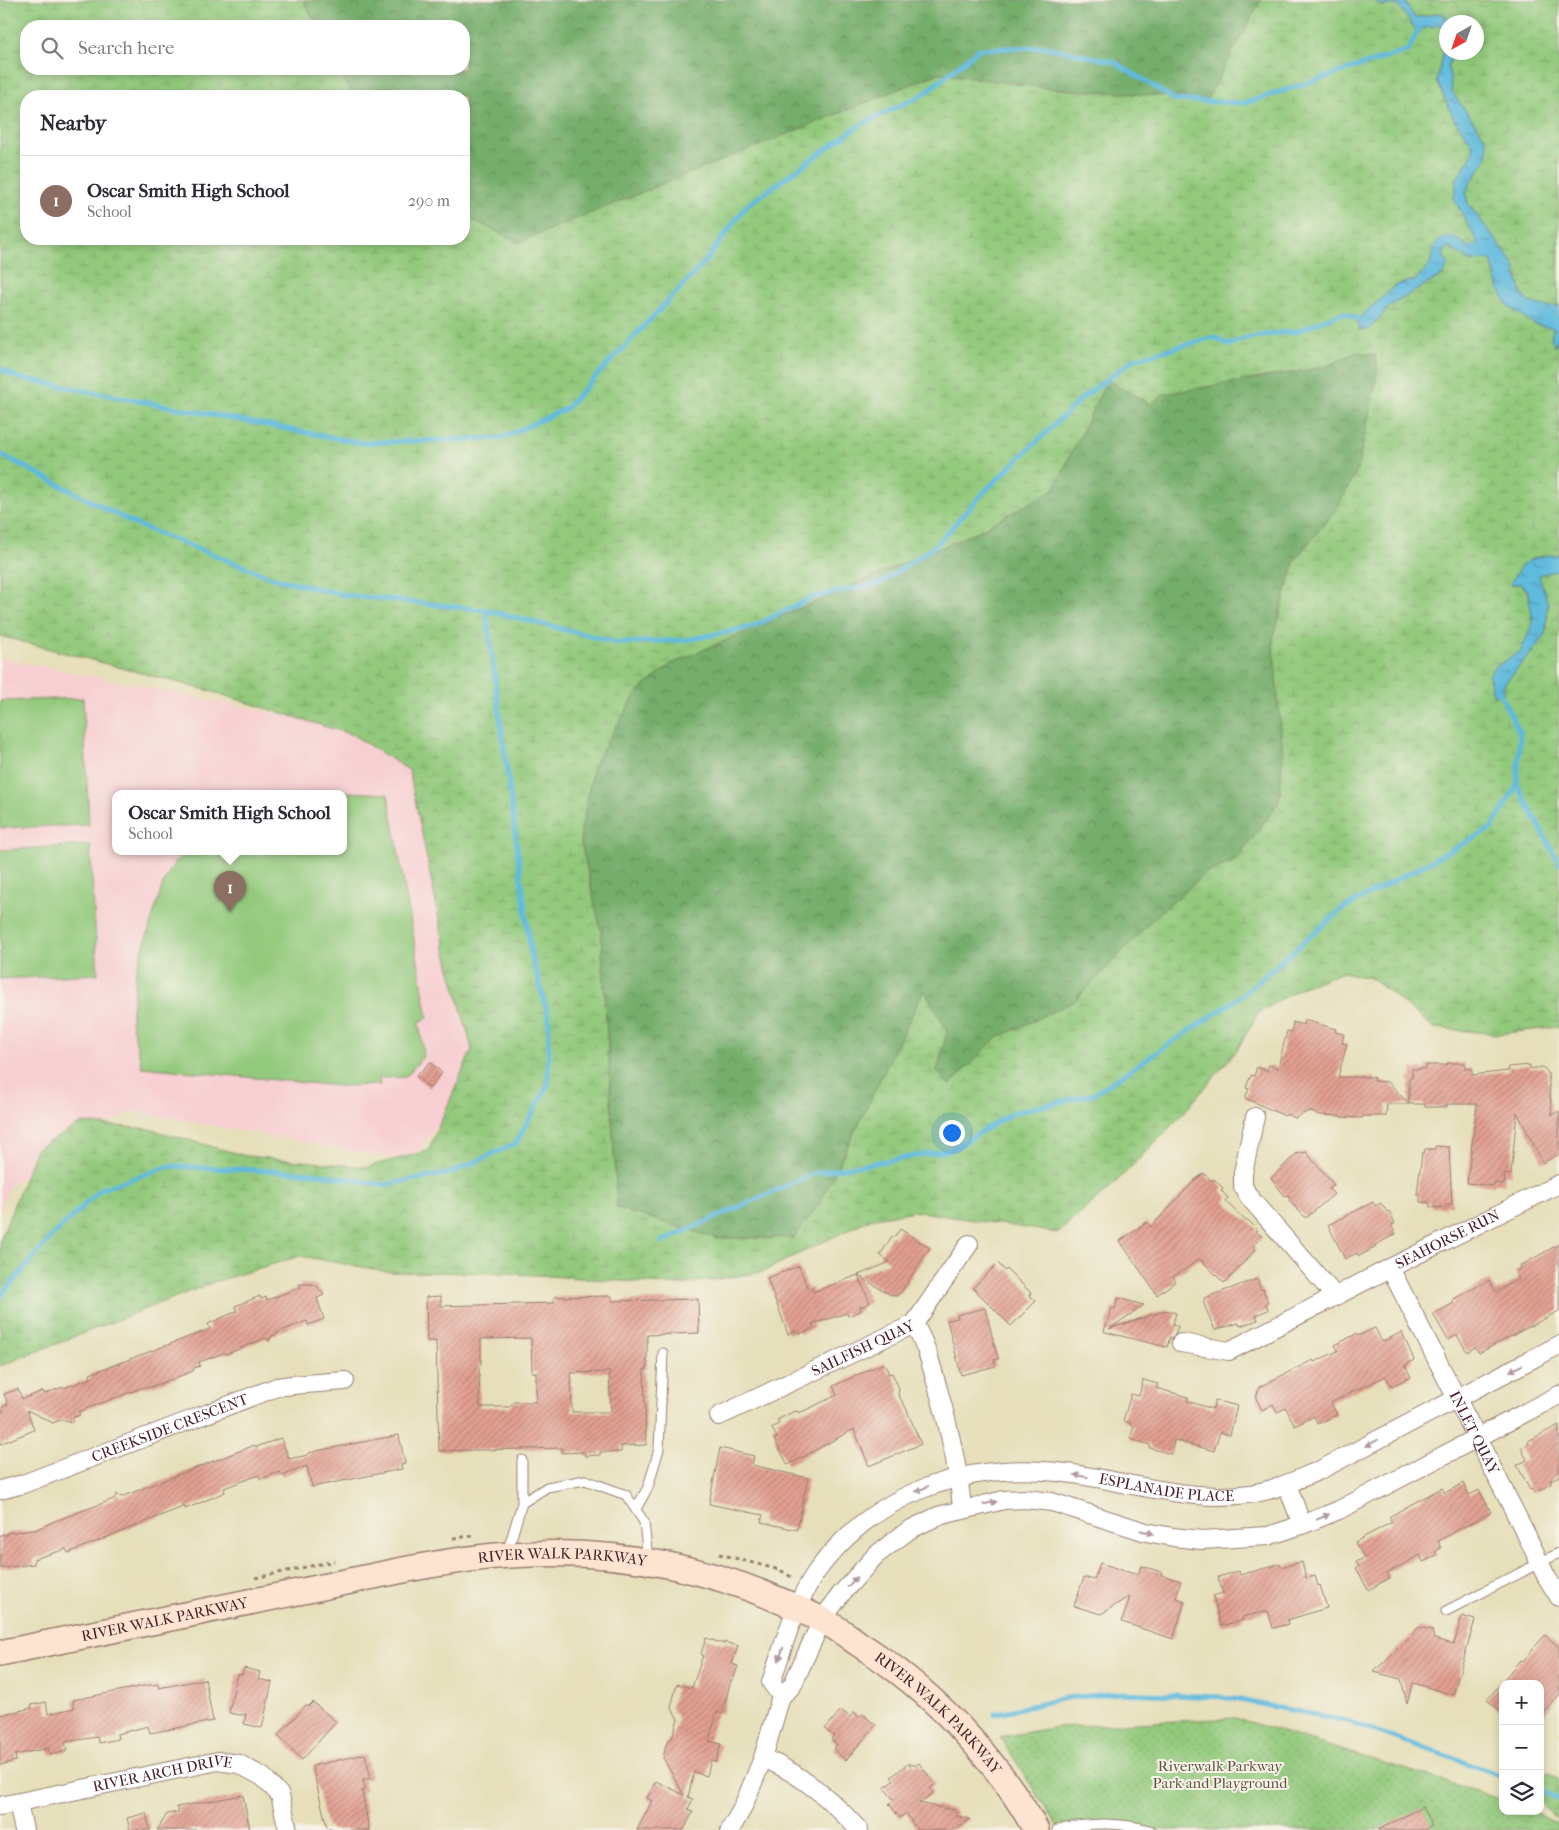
<!DOCTYPE html>
<html lang="en">
<head>
<meta charset="utf-8">
<style>
	:root { --surface:#fff; --page:#f2f2f3; --text:#2b2b33; --muted:#7c7c81; --line:#e1e1e2; --accent:#b5179e }
	body { margin:0; font-family:"IM FELL French Canon",serif; background:var(--page); color:var(--text) }
	.controls { position:absolute; right:15px; bottom:15px; display:grid; overflow:hidden; border-radius:10px; box-shadow:0 2px 8px #0003 }
	.controls button { width:45px; height:45px; display:grid; place-items:center; padding:0; border:0; border-bottom:1px solid var(--line); background:var(--surface); color:var(--text); font:25px sans-serif }
	.compass { position:absolute; left:1439px; top:15px; width:45px; height:45px; border-radius:50%; background:var(--surface); box-shadow:0 2px 8px #0003; rotate:220deg }
	.you { position:absolute; left:951px; top:1132px; width:18px; height:18px; margin:-12px; border:4px solid #fff; border-radius:50%; background:#1a73e8; box-shadow:0 0 0 8px #1a73e833 }
	.badge { display:grid; place-items:center; width:32px; height:32px; border-radius:50%; background:var(--accent); color:#fff; font-size:16px; font-weight:700 }
	.pin { position:absolute; translate:-50% -41px; filter:drop-shadow(0 1px 2px #0008) }
	.pin::after { content:''; position:absolute; top:26px; width:18px; height:15px; background:inherit; clip-path:polygon(0 0,100% 0,50% 100%) }
	.popup { position:absolute; left:112px; top:790px; width:235px; height:65px; box-sizing:border-box; display:grid; place-content:center; border-radius:10px; background:var(--surface); filter:drop-shadow(0 1px 4px #0005); font-size:16px; white-space:nowrap; color:var(--muted) }
	.popup b { font-size:19px; color:var(--text) }
	.popup::after { content:''; position:absolute; left:50%; top:100%; margin-left:-10px; border:10px solid transparent; border-top-color:var(--surface) }
	.list { margin:0; padding:0; list-style:none }
	h2 { display:flex; justify-content:space-between; align-items:center; height:65px; margin:0; padding:0 20px; font-size:21px }
	h2 small { font-size:16px; font-weight:400; color:var(--muted) }
	.list li { display:grid; grid-template-columns:32px 1fr auto; gap:15px; align-items:center; box-sizing:border-box; height:90px; padding:0 20px; border-top:1px solid var(--line) }
	.list b { display:block; font-size:19px; white-space:nowrap }
	.list p { margin:0; font-size:16px; white-space:nowrap; color:var(--muted) }
	.list em { font-size:16px; font-style:normal; color:var(--muted) }
	.icon { flex:none; width:28px; height:28px; fill:none; stroke:currentColor; stroke-width:2; stroke-linecap:round; stroke-linejoin:round }
	.map { position:relative; flex:none; width:1559px; height:1830px; overflow:hidden }
	.search { position:absolute; background:var(--surface); box-shadow:0 2px 8px #0003; left:20px; top:20px; width:450px; height:55px; display:flex; align-items:center; gap:12px; box-sizing:border-box; padding:0 18px; border-radius:20px; color:var(--muted); font-size:19px }
	.panel { position:absolute; background:var(--surface); box-shadow:0 2px 8px #0003; left:20px; top:90px; width:450px; height:155px; border-radius:20px }
	.map>svg:first-child { display:block }
	.built { fill:#f7cfd2; fill-rule:evenodd }
	.grass { fill:#92c97b; stroke:#6e7453 }
	.forest { fill:url(#forest-crowns); stroke:#60664b }
	.wetland { fill:url(#wetland-marsh); stroke:#6e7453; fill-rule:evenodd }
	.park { fill:url(#park-dots); stroke:#6e7453 }
	.water { fill:url(#water-ripples); stroke:#546c84 }
	.lines { fill:none; stroke-linecap:round; stroke-linejoin:round }
	.stream { stroke:#5fbadd; stroke-width:5 }
	.building { fill:url(#building-hatch); fill-rule:evenodd }
	.lane-casing { stroke:#987f72; stroke-width:11 }
	.street-casing { stroke:#987f72; stroke-width:20 }
	.secondary-casing { stroke:#987f72; stroke-width:28 }
	.path { stroke:#987f72; stroke-width:3; stroke-dasharray:4 4; stroke-linecap:butt }
	.lane { stroke:#fff; stroke-width:9 }
	.street { stroke:#fff; stroke-width:18 }
	.secondary { stroke:#fde4d0; stroke-width:25 }
	.oneway { fill:#ae9aa0 }
	.labels { text-anchor:middle; stroke-width:4; stroke-linejoin:round; paint-order:stroke }
	.street-label { font-size:15px; fill:#4a1f2b; stroke:#f7f3e8 }
	.park-label { font-size:15px; fill:#605243; stroke:#f7f3e8 }
</style>
</head>
<body>
<div class="map">
<svg width="1559" height="1830" viewBox="0 0 1559 1830">
	<defs>
		<pattern id="forest-crowns" width="20" height="18" patternUnits="userSpaceOnUse" patternTransform="scale(1.25)"><rect width="20" height="18" fill="#75ad6b"/><path d="M2 6a3 3 0 1 1 6 0M12 15a3 3 0 1 1 6 0" fill="none" stroke="#628c58"/></pattern>
		<pattern id="wetland-marsh" width="20" height="14" patternUnits="userSpaceOnUse" patternTransform="scale(1.25)"><rect width="20" height="14" fill="#92c97b"/><path d="M1 5h8M5 5V1M11 12h8M15 12V8" fill="none" stroke="#7fac6a"/></pattern>
		<pattern id="park-dots" width="8" height="8" patternUnits="userSpaceOnUse" patternTransform="scale(1.25)"><rect width="8" height="8" fill="#92c97b"/><path d="M2 2h.1M6 6h.1" fill="none" stroke="#7fac6a" stroke-width="1.8" stroke-linecap="round"/></pattern>
		<pattern id="water-ripples" width="26" height="14" patternUnits="userSpaceOnUse" patternTransform="scale(1.25)"><rect width="26" height="14" fill="#5fbadd"/><path d="M2 4q2-2 4 0t4 0M15 11q2-2 4 0t4 0" fill="none" stroke="#5097b3"/></pattern>
		<pattern id="building-hatch" width="6" height="6" patternUnits="userSpaceOnUse" patternTransform="scale(1.25)"><rect width="6" height="6" fill="#e2a091"/><path d="M-1 1l2-2M0 6l6-6M5 7l2-2" fill="none" stroke="#b98277"/></pattern>
	</defs>
	<rect width="100%" height="100%" fill="#f7f3e8"/>
	<filter id="ink" filterUnits="userSpaceOnUse"><feTurbulence type="fractalNoise" baseFrequency=".02" numOctaves="2"/><feDisplacementMap in="SourceGraphic" scale="10" xChannelSelector="R" yChannelSelector="G"/><feConvolveMatrix kernelMatrix="1 2 1 2 8 2 1 2 1" color-interpolation-filters="sRGB"/></filter>
	<filter id="wash" filterUnits="userSpaceOnUse"><feTurbulence type="fractalNoise" baseFrequency=".0096" numOctaves="4" result="noise"/><feDisplacementMap in="SourceGraphic" scale="20" xChannelSelector="R" yChannelSelector="G"/><feGaussianBlur stdDeviation="1.12" result="paint"/><feColorMatrix in="noise" values="0 0 0 0 0 0 0 0 0 0 0 0 0 0 0 0 0 1.4 0 .05"/><feComposite in="paint" operator="in"/></filter>
	<g filter="url(#wash)">
		<rect width="100%" height="100%" fill="#e6dfba"/>
		<path class="built" d="M 0,658 L 442,747 L 479,1077 L 409,1161 L 130,1111 L 9,1185 L 0,1213 ZM 116,793 L 344,793 L 344,851 L 116,851 Z"/>
		<path class="grass" d="M 83,698 L 89,825 L 0,828 L 0,701 Z
			M 345,792 L 388,794 L 428,1018 L 419,1022 L 424,1055 L 406,1077 L 379,1078 L 380,1085 L 339,1086 L 142,1067 L 131,1021 L 136,971 L 163,884 L 174,863 L 187,851 L 344,851 L 344,793 L 336,793 Z
			M 90,845 L 98,974 L 0,979 L 0,850 Z"/>
		<path class="forest" d="M 303,0 L 1261,0 L 1208,99 L 1045,88 L 939,73 L 519,242 L 464,216 L 464,96 L 353,96 L 339,69 L 464,69 L 464,26 L 317,26 Z
			M 1356,352 L 1375,355 L 1378,370 L 1358,469 L 1338,507 L 1295,560 L 1273,639 L 1283,756 L 1279,802 L 1237,860 L 1206,873 L 1157,915 L 1075,1001 L 995,1039 L 950,1085 L 937,1071 L 946,1030 L 924,990 L 821,1201 L 794,1238 L 715,1238 L 617,1208 L 601,932 L 580,838 L 593,766 L 637,692 L 671,664 L 981,530 L 1054,489 L 1107,380 L 1150,404 L 1163,394 L 1325,367 Z"/>
		<path class="wetland" d="M 0,0 L 303,0 L 317,26 L 26,26 L 26,69 L 339,69 L 353,96 L 26,96 L 26,239 L 464,239 L 464,216 L 519,242 L 939,73 L 1045,88 L 1207,99 L 1261,0 L 1374,0 L 1380,5 L 1398,5 L 1416,30 L 1439,25 L 1446,31 L 1446,36 L 1437,81 L 1454,119 L 1472,143 L 1473,153 L 1457,179 L 1454,199 L 1479,243 L 1469,247 L 1452,236 L 1434,246 L 1430,265 L 1416,280 L 1396,285 L 1369,329 L 1391,305 L 1444,274 L 1443,255 L 1447,246 L 1471,261 L 1491,260 L 1499,289 L 1534,324 L 1554,328 L 1556,346 L 1559,334 L 1559,555 C 1530,556 1524,559 1511,584 L 1521,584 C 1537,599 1534,632 1522,650 C 1517,657 1502,662 1495,667 L 1504,684 L 1545,636 L 1548,604 L 1538,575 L 1559,570 L 1559,1027 L 1498,1034 L 1434,1028 L 1373,979 L 1343,972 L 1300,988 L 1258,1013 L 1237,1050 L 1180,1117 L 1114,1184 L 1058,1233 L 914,1211 L 870,1219 L 762,1272 L 680,1285 L 505,1273 L 390,1272 L 300,1256 L 214,1282 L 0,1366 L 0,1240 L 36,1149 L 82,1123 L 149,1129 L 246,1156 L 366,1167 L 428,1151 L 472,1049 L 446,953 L 409,770 L 353,735 L 210,691 L 0,636 ZM 1356,352 L 1375,355 L 1378,370 L 1358,469 L 1338,507 L 1295,560 L 1273,639 L 1283,756 L 1279,802 L 1237,860 L 1206,873 L 1157,915 L 1075,1001 L 995,1039 L 950,1085 L 937,1071 L 947,1030 L 924,990 L 821,1201 L 794,1238 L 715,1238 L 617,1208 L 601,932 L 580,838 L 593,766 L 637,692 L 671,664 L 981,530 L 1054,489 L 1107,380 L 1151,404 L 1164,394 L 1325,367 Z
			M 1410,0 L 1559,0 L 1559,306 L 1548,307 L 1528,303 L 1522,295 L 1514,264 L 1468,204 L 1466,191 L 1487,157 L 1486,139 L 1452,92 L 1448,66 L 1453,53 L 1476,52 L 1476,22 L 1452,22 L 1441,13 L 1415,18 L 1406,4 Z
			M 1547,1772 L 1559,1779 L 1559,1820 L 1540,1803 L 1540,1776 Z"/>
		<path class="park" d="M 1236,1718 L 1483,1793 L 1503,1801 L 1503,1811 L 1529,1811 L 1559,1823 L 1559,1830 L 1060,1830 L 1000,1737 L 1057,1727 Z"/>
		<path class="water" d="M 1374,0 L 1410,0 L 1406,4 L 1415,18 L 1441,13 L 1452,22 L 1446,22 L 1446,31 L 1439,25 L 1416,30 L 1398,5 L 1380,5 Z
			M 1446,36 L 1446,52 L 1453,53 L 1448,66 L 1452,92 L 1486,139 L 1487,157 L 1466,191 L 1468,204 L 1514,264 L 1522,295 L 1528,302 L 1548,307 L 1559,306 L 1559,334 L 1555,347 L 1551,338 L 1553,328 L 1534,324 L 1509,307 L 1499,289 L 1491,260 L 1471,261 L 1447,246 L 1443,255 L 1448,264 L 1444,274 L 1391,305 L 1369,329 L 1359,330 L 1357,320 L 1396,285 L 1416,280 L 1430,265 L 1434,246 L 1441,239 L 1452,236 L 1469,247 L 1478,243 L 1454,199 L 1457,179 L 1473,153 L 1472,143 L 1454,119 L 1437,81 Z
			M 1548,555 L 1559,555 L 1559,570 L 1539,575 L 1548,604 L 1545,636 L 1504,684 L 1503,694 L 1493,695 L 1489,675 L 1495,667 L 1521,651 L 1533,622 L 1528,591 L 1521,584 L 1510,584 C 1523,561 1523,561 1548,555 Z"/>
		<g class="lines">
			<path class="stream" d="M 0,369 L 19,378 L 361,443 L 502,438 L 565,409 L 705,262 L 746,206 L 860,125 L 924,94 L 979,49 L 1046,47 L 1115,62 L 1175,100 L 1245,103 L 1409,50 L 1419,27
				M 0,454 L 137,525 L 273,578 L 344,595 L 486,610 L 618,643 L 686,640 L 752,627 L 813,597 L 881,583 L 936,545 L 982,494 L 1081,399 L 1134,359 L 1214,337 L 1229,345 L 1245,338 L 1279,333 L 1296,332 L 1328,318 L 1344,313 L 1360,320 L 1363,319
				M 1497,688 L 1520,733 L 1517,785 L 1559,863
				M 661,1242 L 815,1173 L 951,1150 L 1012,1113 L 1094,1094 L 1237,999 L 1342,909 L 1492,828 L 1517,785
				M 0,1297 L 52,1236 L 101,1189 L 170,1166 L 314,1173 L 383,1185 L 451,1173 L 516,1143 L 548,1085 L 549,1018 L 531,954 L 486,610
				M 995,1714 L 1066,1698 L 1120,1693 L 1224,1697 L 1347,1721 L 1503,1776
				M 1540,1789 L 1559,1799"/>
		</g>
		<g id="blocks">
			<path class="building" d="M 1304,1020 L 1336,1029 L 1335,1032 L 1344,1034 L 1342,1043 L 1347,1044 L 1338,1077 L 1374,1077 L 1374,1081 L 1388,1082 L 1409,1104 L 1387,1104 L 1386,1116 L 1363,1116 L 1362,1118 L 1341,1117 L 1341,1116 L 1319,1115 L 1309,1111 L 1295,1118 L 1286,1114 L 1285,1116 L 1245,1098 L 1249,1089 L 1246,1088 L 1251,1075 L 1254,1076 L 1257,1067 L 1267,1071 L 1269,1065 L 1278,1068 L 1287,1031 L 1291,1032 L 1293,1022 L 1303,1025 Z
				M 430,1062 L 442,1073 L 429,1088 L 416,1076 Z
				M 1447,1063 L 1465,1063 L 1465,1069 L 1472,1068 L 1472,1075 L 1509,1071 L 1508,1067 L 1530,1065 L 1530,1069 L 1543,1067 L 1548,1073 L 1552,1115 L 1559,1111 L 1559,1154 L 1543,1163 L 1517,1112 L 1511,1175 L 1505,1174 L 1504,1184 L 1495,1183 L 1494,1186 L 1467,1183 L 1477,1104 L 1447,1104 L 1447,1107 L 1425,1107 L 1425,1104 L 1409,1104 L 1409,1078 L 1412,1078 L 1412,1069 L 1426,1069 L 1426,1065 L 1447,1065 Z
				M 1435,1146 L 1449,1147 L 1452,1205 L 1446,1205 L 1446,1208 L 1430,1207 L 1430,1203 L 1420,1202 L 1420,1195 L 1417,1195 L 1422,1153 L 1424,1153 L 1425,1149 L 1435,1149 Z
				M 1306,1152 L 1334,1185 L 1329,1189 L 1334,1194 L 1306,1218 L 1290,1202 L 1289,1197 L 1284,1195 L 1271,1178 L 1296,1154 Z
				M 1204,1173 L 1211,1181 L 1214,1179 L 1223,1188 L 1221,1190 L 1228,1198 L 1225,1201 L 1246,1221 L 1248,1220 L 1258,1230 L 1256,1231 L 1262,1237 L 1253,1247 L 1256,1250 L 1224,1283 L 1200,1259 L 1173,1277 L 1176,1281 L 1157,1295 L 1120,1241 L 1147,1222 L 1151,1227 L 1195,1180 Z
				M 1373,1202 L 1375,1206 L 1381,1203 L 1387,1212 L 1389,1211 L 1395,1223 L 1391,1225 L 1396,1234 L 1375,1245 L 1376,1247 L 1359,1256 L 1357,1253 L 1345,1259 L 1328,1225 Z
				M 900,1229 L 930,1248 L 901,1292 L 895,1296 L 889,1294 L 858,1275 L 890,1262 L 880,1255 L 892,1236 L 894,1238 Z
				M 1559,1244 L 1559,1311 L 1479,1353 L 1475,1347 L 1467,1352 L 1457,1335 L 1448,1340 L 1433,1314 L 1454,1303 L 1452,1300 L 1489,1280 L 1496,1292 L 1519,1279 L 1515,1272 L 1521,1268 L 1520,1266 Z
				M 998,1263 L 1005,1271 L 1007,1269 L 1031,1293 L 1029,1295 L 1036,1301 L 1011,1326 L 973,1288 Z
				M 799,1266 L 808,1289 L 812,1288 L 813,1292 L 858,1275 L 870,1303 L 860,1307 L 861,1311 L 848,1316 L 847,1313 L 812,1324 L 814,1328 L 800,1334 L 798,1330 L 788,1334 L 767,1278 Z
				M 1257,1279 L 1261,1290 L 1263,1289 L 1268,1302 L 1266,1303 L 1268,1310 L 1256,1315 L 1258,1320 L 1240,1326 L 1239,1323 L 1215,1330 L 1203,1302 L 1205,1301 L 1204,1298 Z
				M 299,1284 L 310,1284 L 316,1285 L 324,1295 L 317,1298 L 324,1319 L 308,1325 L 307,1321 L 278,1332 L 278,1334 L 272,1336 L 269,1341 L 266,1338 L 227,1354 L 224,1353 L 199,1362 L 200,1366 L 194,1368 L 193,1371 L 159,1384 L 146,1388 L 144,1387 L 78,1412 L 80,1415 L 74,1417 L 72,1423 L 67,1420 L 64,1421 L 63,1419 L 53,1423 L 27,1410 L 34,1430 L 0,1444 L 0,1412 L 4,1411 L 2,1407 L 8,1404 L 4,1394 L 18,1389 L 22,1399 L 43,1391 L 44,1394 L 63,1387 L 64,1388 L 91,1378 L 90,1374 L 210,1329 L 208,1324 L 237,1311 L 235,1306 L 260,1296 L 261,1299 L 266,1297 L 267,1300 L 301,1287 Z
				M 441,1296 L 441,1306 L 554,1303 L 554,1297 L 612,1296 L 612,1301 L 698,1299 L 699,1333 L 647,1335 L 647,1369 L 644,1369 L 646,1445 L 621,1446 L 621,1452 L 600,1452 L 600,1455 L 585,1456 L 584,1452 L 562,1453 L 562,1448 L 439,1451 L 436,1341 L 427,1341 L 426,1297 ZM 531,1338 L 532,1372 L 536,1372 L 536,1402 L 514,1402 L 509,1407 L 480,1407 L 479,1367 L 481,1365 L 481,1339 ZM 609,1372 L 611,1412 L 572,1412 L 571,1373 Z
				M 1118,1298 L 1144,1305 L 1109,1329 L 1166,1310 L 1176,1313 L 1173,1324 L 1178,1326 L 1175,1334 L 1172,1338 L 1170,1337 L 1167,1347 L 1105,1332 L 1104,1331 L 1112,1308 L 1115,1309 Z
				M 985,1308 L 998,1359 L 994,1360 L 996,1366 L 961,1375 L 947,1320 L 958,1318 L 957,1315 Z
				M 1375,1328 L 1382,1342 L 1402,1332 L 1414,1360 L 1405,1365 L 1411,1377 L 1391,1386 L 1386,1376 L 1334,1401 L 1331,1403 L 1337,1415 L 1317,1424 L 1314,1416 L 1295,1426 L 1286,1408 L 1277,1412 L 1273,1404 L 1262,1410 L 1256,1398 L 1259,1387 L 1313,1360 L 1314,1362 L 1338,1351 L 1335,1345 L 1356,1334 L 1357,1336 Z
				M 884,1363 L 889,1374 L 892,1373 L 899,1388 L 898,1394 L 906,1408 L 921,1444 L 869,1466 L 854,1429 L 788,1465 L 774,1439 L 777,1438 L 772,1428 L 779,1424 L 777,1420 L 793,1412 L 798,1411 L 799,1413 L 808,1409 L 837,1395 L 833,1386 Z
				M 1143,1380 L 1158,1384 L 1156,1388 L 1188,1397 L 1187,1401 L 1213,1409 L 1215,1400 L 1237,1406 L 1230,1435 L 1220,1432 L 1214,1451 L 1174,1440 L 1171,1454 L 1150,1448 L 1150,1445 L 1130,1439 L 1134,1426 L 1130,1425 L 1131,1423 L 1123,1421 L 1131,1394 L 1139,1396 Z
				M 1559,1425 L 1559,1476 L 1551,1480 L 1551,1484 L 1534,1493 L 1532,1489 L 1530,1490 L 1517,1465 L 1527,1460 L 1521,1448 L 1529,1444 L 1528,1441 Z
				M 399,1435 L 405,1464 L 401,1465 L 402,1469 L 312,1487 L 307,1466 L 282,1476 L 280,1472 L 260,1479 L 259,1475 L 224,1488 L 225,1492 L 200,1503 L 185,1509 L 185,1506 L 68,1553 L 66,1549 L 34,1559 L 34,1564 L 0,1568 L 0,1535 L 7,1535 L 7,1533 L 35,1530 L 55,1521 L 114,1499 L 117,1494 L 121,1497 L 255,1445 L 256,1447 L 281,1438 L 289,1459 L 308,1455 L 309,1453 L 316,1451 Z
				M 720,1448 L 754,1456 L 752,1465 L 808,1478 L 797,1530 L 761,1522 L 763,1515 L 709,1504 Z
				M 1463,1483 L 1469,1495 L 1479,1490 L 1491,1512 L 1438,1541 L 1441,1548 L 1435,1552 L 1437,1555 L 1423,1562 L 1420,1555 L 1387,1573 L 1390,1578 L 1368,1590 L 1356,1568 L 1359,1566 L 1356,1562 L 1364,1558 L 1355,1542 L 1392,1522 L 1389,1517 L 1408,1506 L 1442,1488 L 1445,1493 Z
				M 1302,1562 L 1306,1578 L 1315,1576 L 1318,1586 L 1320,1585 L 1327,1608 L 1287,1620 L 1288,1624 L 1273,1628 L 1268,1611 L 1242,1617 L 1243,1620 L 1221,1626 L 1213,1596 L 1223,1593 L 1218,1577 L 1239,1571 L 1240,1575 L 1280,1564 L 1281,1567 Z
				M 1100,1563 L 1138,1575 L 1141,1566 L 1162,1572 L 1161,1575 L 1181,1581 L 1176,1598 L 1185,1601 L 1173,1639 L 1122,1622 L 1130,1596 L 1101,1614 L 1074,1606 L 1084,1577 L 1094,1580 Z
				M 1462,1616 L 1475,1620 L 1453,1695 L 1413,1683 L 1407,1703 L 1401,1679 L 1374,1672 L 1419,1627 L 1432,1630 L 1434,1639 L 1454,1644 Z
				M 1545,1635 L 1559,1647 L 1559,1695 L 1540,1718 L 1540,1684 L 1503,1684 L 1503,1713 L 1487,1700 L 1520,1660 L 1523,1661 Z
				M 706,1638 L 724,1644 L 724,1642 L 738,1646 L 732,1664 L 738,1666 L 733,1680 L 731,1680 L 722,1714 L 717,1712 L 709,1741 L 721,1744 L 716,1762 L 711,1760 L 707,1776 L 694,1772 L 688,1797 L 693,1799 L 688,1809 L 693,1812 L 684,1830 L 637,1830 L 652,1801 L 647,1798 L 656,1781 L 684,1795 L 663,1758 L 667,1741 L 672,1738 L 678,1719 L 671,1707 L 677,1684 L 692,1688 L 703,1655 L 701,1654 Z
				M 244,1668 L 260,1672 L 258,1679 L 272,1682 L 262,1728 L 244,1724 L 246,1714 L 240,1715 L 229,1713 L 237,1674 L 242,1675 Z
				M 205,1679 L 213,1721 L 150,1733 L 148,1726 L 117,1734 L 118,1739 L 99,1743 L 97,1737 L 65,1742 L 67,1751 L 50,1755 L 48,1748 L 15,1755 L 16,1761 L 0,1765 L 0,1715 L 32,1708 L 31,1705 L 46,1702 L 48,1714 L 74,1708 L 73,1700 L 144,1686 L 158,1684 L 159,1688 Z
				M 313,1702 L 336,1722 L 302,1760 L 278,1735 L 306,1705 L 308,1707 Z
				M 841,1710 L 850,1717 L 854,1712 L 859,1717 L 862,1714 L 876,1725 L 846,1760 L 833,1749 L 837,1744 L 831,1739 L 834,1736 L 825,1729 Z
				M 365,1754 L 371,1778 L 363,1780 L 366,1790 L 362,1791 L 369,1830 L 332,1830 L 327,1827 L 312,1766 Z
				M 909,1763 L 910,1766 L 913,1764 L 915,1766 L 919,1763 L 935,1784 L 930,1789 L 933,1793 L 919,1803 L 954,1810 L 957,1816 L 970,1819 L 953,1830 L 917,1830 L 906,1813 L 900,1818 L 889,1804 L 894,1800 L 884,1788 L 894,1780 L 891,1777 Z
				M 243,1795 L 250,1830 L 157,1830 L 167,1814 L 179,1812 L 177,1807 Z
				M 1422,1807 L 1432,1826 L 1424,1830 L 1378,1830 Z
				M 146,1813 L 150,1830 L 130,1830 L 127,1818 Z"/>
		</g>
	</g>
	<g filter="url(#ink)">
		<use href="#blocks" fill-opacity="0" stroke="#987f72" stroke-width="1"/>
		<g class="lines">
			<g class="lane-casing">
				<path id="lane" d="M 522,1503 L 547,1487 L 585,1480 L 626,1495 L 644,1522 L 648,1560
					M 636,1509 L 648,1487 L 659,1449 L 663,1353
					M 507,1553 L 522,1503 L 522,1460
					M 1446,1611 L 1559,1553
					M 1057,1830 C 1088,1822 1119,1822 1150,1830"/>
			</g>
			<g class="street-casing">
				<g id="street">
					<path d="M 1255,1117 L 1243,1173 L 1243,1186 L 1249,1197 L 1335,1296"/>
					<path id="s1" d="M 1390,1268 L 1526,1534 L 1546,1576 L 1559,1597"/>
					<path d="M 914,1324 C 927,1345 931,1365 938,1389 C 949,1428 959,1468 962,1509"/>
					<path id="s2" d="M 1181,1343 L 1229,1351 L 1390,1268 L 1559,1184"/>
					<path id="s3" d="M 719,1416 L 914,1324 L 969,1244"/>
					<path d="M 1287,1484 L 1302,1525"/>
					<path id="s4" d="M 0,1490 L 23,1484 L 277,1387 L 292,1385 L 345,1381"/>
					<path id="s5" d="M 781,1696 L 771,1682 C 784,1646 794,1603 817,1571 C 874,1493 964,1462 1058,1472 C 1123,1479 1194,1506 1260,1492 C 1281,1488 1301,1478 1320,1470 L 1559,1345"/>
					<path d="M 763,1758 C 800,1773 832,1800 859,1830"/>
					<path d="M 18,1803 L 24,1830"/>
					<path id="s6" d="M 0,1806 L 218,1761 L 239,1764 L 263,1777 L 280,1795 L 288,1830"/>
					<path d="M 730,1830 L 742,1809 L 763,1758 L 781,1696 L 792,1686 L 822,1620 L 841,1594 L 876,1555 L 909,1530 L 938,1516 L 1004,1500 L 1025,1499 L 1052,1502 L 1146,1532 L 1173,1537 L 1202,1540 L 1268,1536 L 1302,1525 L 1339,1510 L 1559,1395"/>
				</g>
			</g>
			<g class="secondary-casing">
				<g id="secondary">
					<path id="s7" d="M 0,1653 C 98,1633 196,1613 293,1593 C 364,1579 436,1560 509,1555 C 620,1547 721,1569 820,1619 C 834,1626 847,1635 859,1644 C 929,1688 996,1757 1036,1830"/>
				</g>
			</g>
			<path class="path" d="M 453,1538 L 474,1536
				M 719,1554 L 780,1570 L 793,1578
				M 255,1578 L 334,1561"/>
			<use href="#lane" class="lane"/>
			<use href="#street" class="street"/>
			<use href="#secondary" class="secondary"/>
		</g>
		<defs><path id="oneway-solid" d="M-6-.8H1V-3.2L6.5 0L1 3.2V.8H-6Z" transform="scale(1.25)"/></defs>
		<g class="oneway">
			<use href="#oneway-solid" transform="translate(1516 1368) rotate(153)"/>
			<use href="#oneway-solid" transform="translate(1372 1443) rotate(152)"/>
			<use href="#oneway-solid" transform="translate(1081 1476) rotate(-170)"/>
			<use href="#oneway-solid" transform="translate(922 1489) rotate(156)"/>
			<use href="#oneway-solid" transform="translate(990 1503) rotate(-12)"/>
			<use href="#oneway-solid" transform="translate(1323 1517) rotate(-23)"/>
			<use href="#oneway-solid" transform="translate(1147 1532) rotate(14)"/>
			<use href="#oneway-solid" transform="translate(852 1582) rotate(-48)"/>
			<use href="#oneway-solid" transform="translate(781 1654) rotate(110)"/>
		</g>
	</g>
	<g class="labels">
		<g class="street-label">
			<text dy="5" stroke="none"><textPath href="#s2" startOffset="294">SEAHORSE RUN</textPath></text>
			<text dy="5" stroke="none"><textPath href="#s3" startOffset="159">SAILFISH QUAY</textPath></text>
			<text dy="5" stroke="none"><textPath href="#s4" startOffset="181">CREEKSIDE CRESCENT</textPath></text>
			<text dy="5" stroke="none"><textPath href="#s1" startOffset="185">INLET QUAY</textPath></text>
			<text dy="5" stroke="none"><textPath href="#s5" startOffset="521">ESPLANADE PLACE</textPath></text>
			<text dy="5" stroke="none"><textPath href="#s7" startOffset="572">RIVER WALK PARKWAY</textPath></text>
			<text dy="5" stroke="none"><textPath href="#s7" startOffset="168">RIVER WALK PARKWAY</textPath></text>
			<text dy="5" stroke="none"><textPath href="#s7" startOffset="992">RIVER WALK PARKWAY</textPath></text>
			<text dy="5" stroke="none"><textPath href="#s6" startOffset="166">RIVER ARCH DRIVE</textPath></text>
		</g>
		<g class="park-label">
			<text x="1220" y="1771">Riverwalk Parkway<tspan x="1220" dy="17">Park and Playground</tspan></text>
		</g>
	</g>
</svg>
<div class="controls">
<button>+</button>
<button>−</button>
<button><svg class="icon" aria-label="layers" viewBox="0 0 24 24"><path d="M12 4l9 5-9 5-9-5zM3 14l9 5 9-5"/></svg></button>
</div>
<svg class="compass" viewBox="-18 -18 36 36"><path d="M0-13l5 13h-10z" fill="#e53935"/><path d="M0 13l5-13h-10z" fill="#7c7c81"/></svg>
<div class="you"></div>
<div class="pin badge" style="left:230px;top:912px;background:#8d6e63">1</div>
<div class="popup"><b>Oscar Smith High School</b>School</div>
<div class="search"><svg class="icon" aria-label="search" viewBox="0 0 24 24"><circle cx="10" cy="10" r="6"/><path d="M15 15l6 6"/></svg>Search here</div>
<section class="panel">
<h2>Nearby<small></small></h2>
<ul class="list">
<li><span class="badge" style="background:#8d6e63">1</span><div><b>Oscar Smith High School</b><p>School</p></div><em>290 m</em></li>
</ul>
</section>
</div>
</body>
</html>
